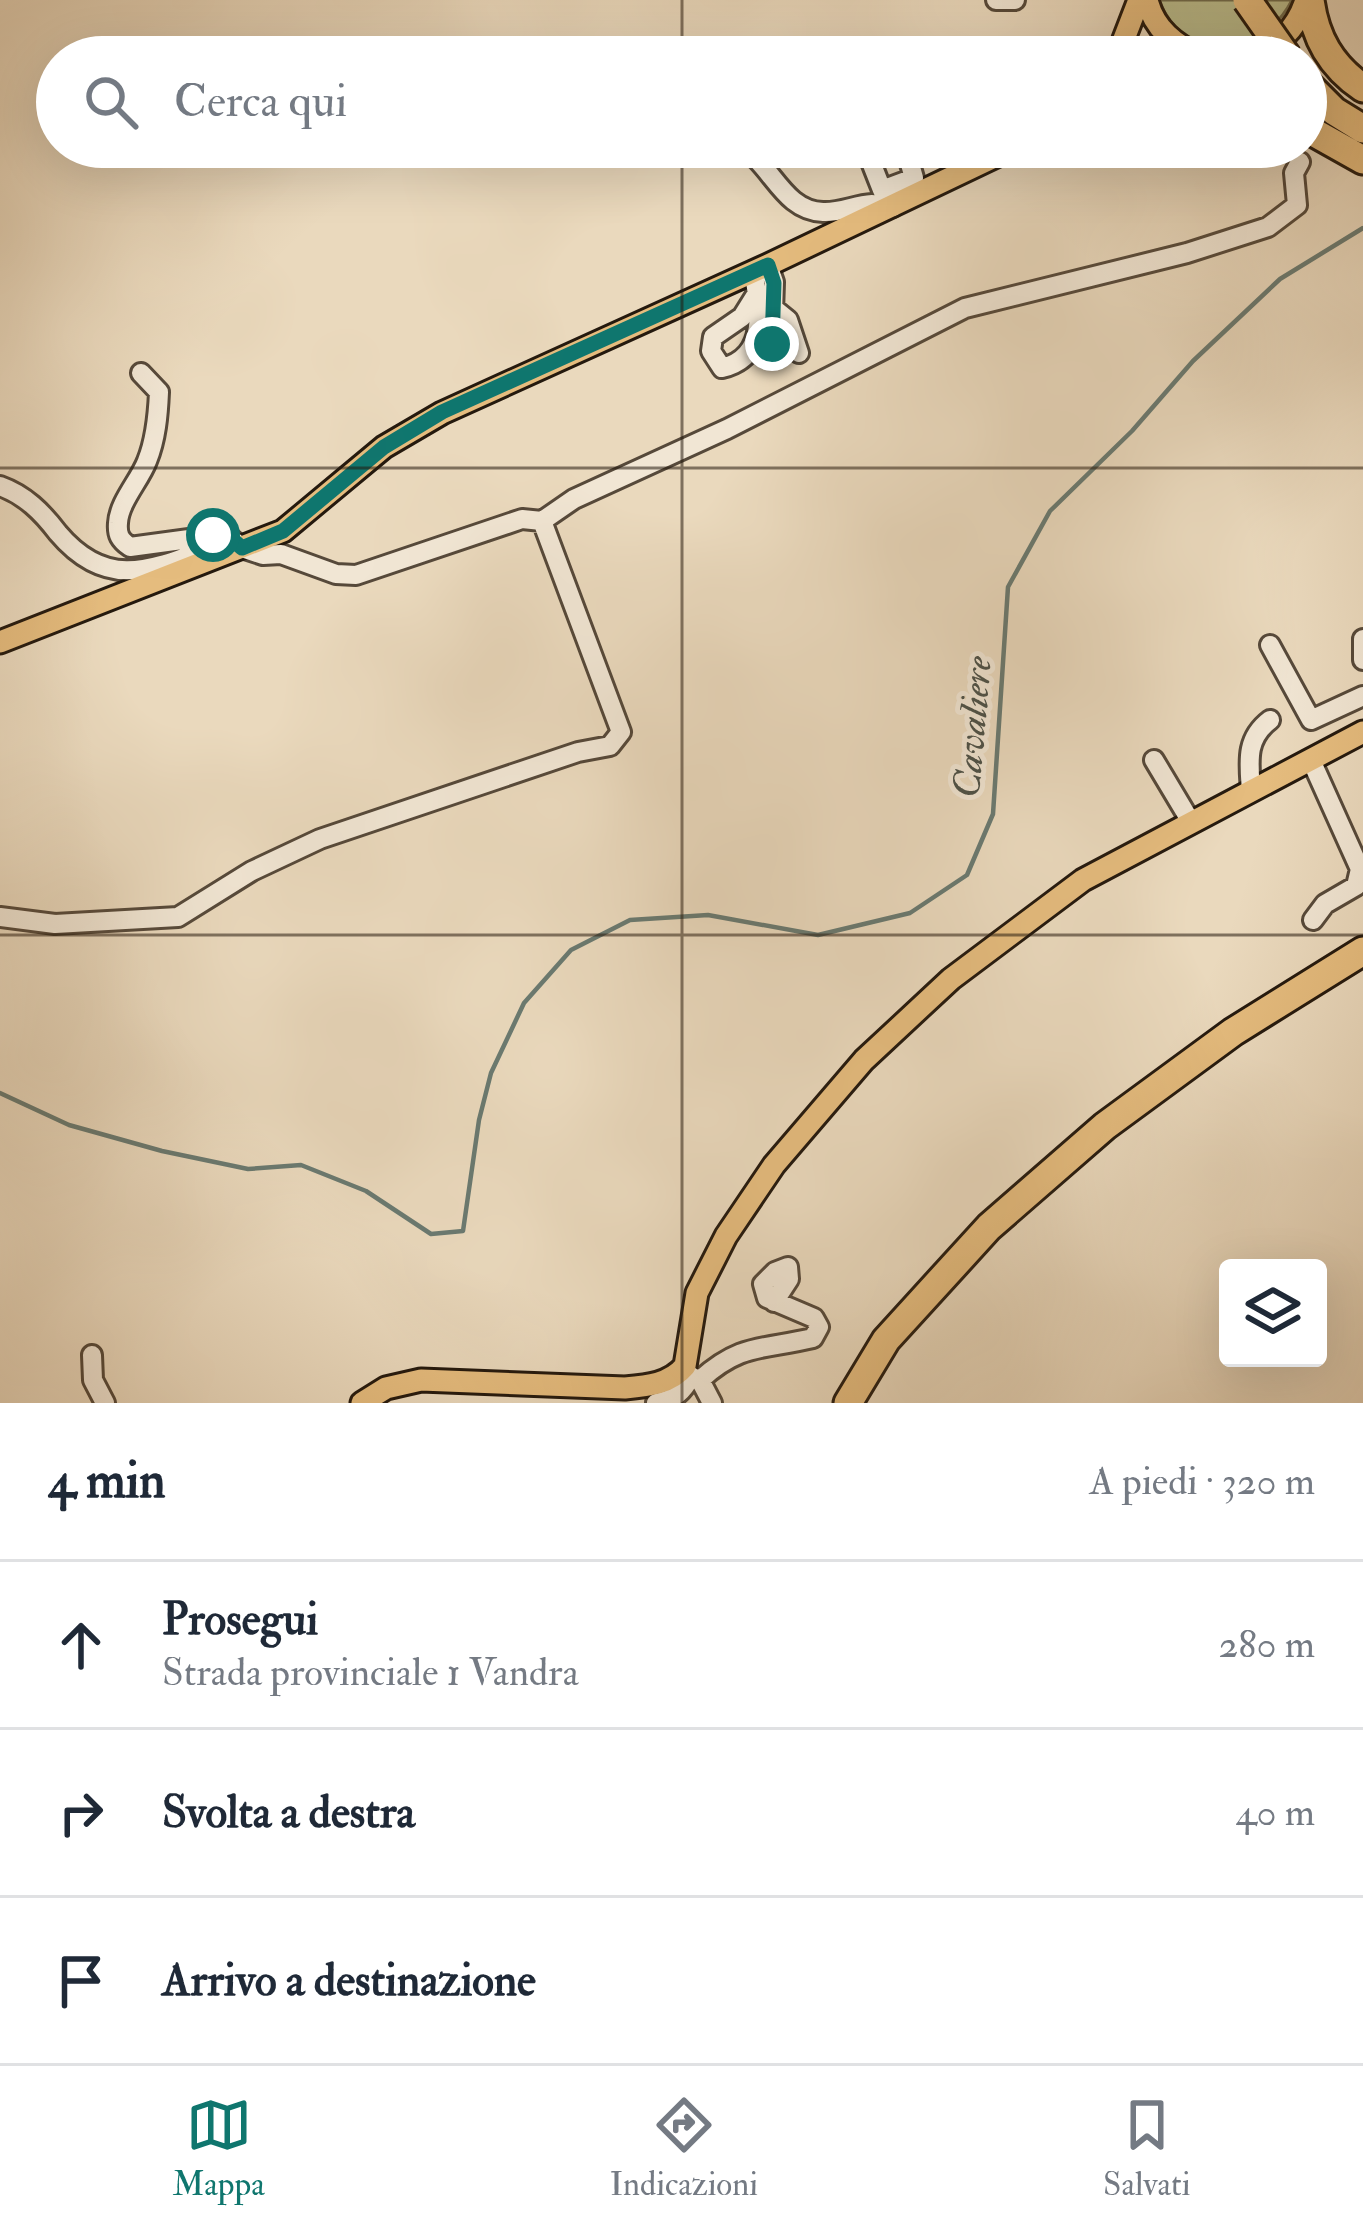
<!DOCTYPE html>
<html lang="it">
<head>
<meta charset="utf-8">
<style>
	:root { --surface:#fff; --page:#f2f2f3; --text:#1f2937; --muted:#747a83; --line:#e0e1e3; --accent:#0f766e }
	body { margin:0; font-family:"IM FELL Double Pica",serif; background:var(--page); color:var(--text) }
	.controls { position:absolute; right:36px; bottom:36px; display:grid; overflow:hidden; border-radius:12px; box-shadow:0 12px 48px #0002 }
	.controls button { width:108px; height:108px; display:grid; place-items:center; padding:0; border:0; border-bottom:3px solid var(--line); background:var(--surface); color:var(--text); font:60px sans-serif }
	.stop { position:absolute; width:36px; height:36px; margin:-27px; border:9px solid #0f766e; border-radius:50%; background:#fff }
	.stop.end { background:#0f766e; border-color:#fff; box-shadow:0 3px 12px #0008 }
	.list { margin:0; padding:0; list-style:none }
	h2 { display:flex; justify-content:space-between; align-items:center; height:156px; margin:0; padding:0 48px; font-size:51px }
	h2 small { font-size:39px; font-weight:400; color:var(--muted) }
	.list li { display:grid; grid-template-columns:78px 1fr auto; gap:36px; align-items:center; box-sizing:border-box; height:168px; padding:0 48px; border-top:3px solid var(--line) }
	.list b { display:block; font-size:45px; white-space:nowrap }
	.list p { margin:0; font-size:39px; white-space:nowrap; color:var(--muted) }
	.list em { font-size:39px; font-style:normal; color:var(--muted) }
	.icon { flex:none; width:66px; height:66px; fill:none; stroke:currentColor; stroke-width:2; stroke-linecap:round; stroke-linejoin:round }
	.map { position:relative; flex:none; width:1363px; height:1403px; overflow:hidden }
	.search { position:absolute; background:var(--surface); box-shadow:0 12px 48px #0002; left:36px; right:36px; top:36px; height:132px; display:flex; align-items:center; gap:30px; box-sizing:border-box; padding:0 42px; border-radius:66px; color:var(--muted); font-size:45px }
	.sheet { height:660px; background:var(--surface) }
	nav { display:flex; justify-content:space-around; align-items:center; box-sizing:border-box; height:168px; border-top:3px solid var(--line); background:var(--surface); font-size:33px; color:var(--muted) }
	nav a { display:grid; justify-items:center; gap:6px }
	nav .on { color:var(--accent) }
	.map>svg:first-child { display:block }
	.green { fill:#babe8f; stroke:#6f6c4e; stroke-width:3 }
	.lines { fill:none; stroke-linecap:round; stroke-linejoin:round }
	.stream { stroke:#6a7a71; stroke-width:4.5 }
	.minor-casing { stroke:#56493a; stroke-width:24 }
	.major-casing { stroke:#24190e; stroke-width:27 }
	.highway-casing { stroke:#24190e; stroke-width:33 }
	.minor { stroke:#f1e6d4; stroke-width:18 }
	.major { stroke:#e5bc7e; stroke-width:21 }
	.highway { stroke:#e5bc7e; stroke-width:27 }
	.highway-bridge-casing { stroke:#24190e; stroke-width:33; stroke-linecap:butt }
	.highway-bridge { stroke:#e5bc7e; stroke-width:27 }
	.route { stroke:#0f766e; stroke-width:15 }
	.grid { fill:none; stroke:#24190e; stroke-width:3; stroke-opacity:0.55 }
	.labels { text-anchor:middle; stroke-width:10; stroke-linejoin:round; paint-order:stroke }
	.water-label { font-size:39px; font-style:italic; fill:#4d5148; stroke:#f1e6d4 }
</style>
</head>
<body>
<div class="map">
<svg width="1363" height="1403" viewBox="0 0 1363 1403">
	<rect width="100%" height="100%" fill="#ead9bd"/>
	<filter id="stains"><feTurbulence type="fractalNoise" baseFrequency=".00167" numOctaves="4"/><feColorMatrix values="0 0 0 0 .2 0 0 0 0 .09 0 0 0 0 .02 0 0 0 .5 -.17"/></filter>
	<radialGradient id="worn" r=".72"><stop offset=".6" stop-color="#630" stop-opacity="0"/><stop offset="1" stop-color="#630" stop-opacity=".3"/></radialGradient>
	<path class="green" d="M 1159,0 L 1292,0 C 1263,58 1184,66 1159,0 Z"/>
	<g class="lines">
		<path class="stream" d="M 0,1093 L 69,1125 L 162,1151 L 248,1169 L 301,1165 L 366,1191 L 431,1234 L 463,1231 L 479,1120 L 491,1073 L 524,1003 L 571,950 L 630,920 L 708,915 L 818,935 L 910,913 L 967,875 L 993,814 L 1008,587 L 1050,511 L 1132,431 L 1193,361 L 1280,279 L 1363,228"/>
		<g class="minor-casing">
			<path id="minor" d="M 996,0 L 1015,0
				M 741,147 C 772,164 783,211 823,212 C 840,213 855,205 872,204 L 879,213
				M 874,147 L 871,162 L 882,190
				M 893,207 L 882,190 L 914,178 L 908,157
				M 768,265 L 774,282 L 772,344
				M 753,271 C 760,307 769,357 722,368 L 711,351 L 713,337 L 742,317 L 757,293
				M 772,307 L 788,320 L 799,353
				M 141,373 L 159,392 C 158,415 156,439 147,461 C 140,480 119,502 118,523 C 117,535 120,540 130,547 L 226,534 L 242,548 L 263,555 L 281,554 L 336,574 L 356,575 L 522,519 L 542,521
				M 0,486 C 25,495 42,512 58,533 C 113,598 163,563 230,541
				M 1363,639 L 1363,660
				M 1270,645 L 1311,720 L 1363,696
				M 1154,760 L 1191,822
				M 1311,760 L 1360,869 L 1356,886 L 1325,904 L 1313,920
				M 1251,791 C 1249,762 1245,739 1270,720
				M 0,917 L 55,924 L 178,917 L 252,871 L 320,839 L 578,752 L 610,746 L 621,732 L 542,521 L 574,499 L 727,429 L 965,308 L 1187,253 L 1268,227 L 1297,205 L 1294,173 L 1300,162
				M 92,1355 L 93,1380 L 105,1403
				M 680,1372 L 700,1380 C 741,1343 762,1350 813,1338 L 819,1327 L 814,1318 L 767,1298 L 763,1284 L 775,1272 L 788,1267 L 789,1279 L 774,1302
				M 700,1380 L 712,1403
				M 656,1403 C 674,1399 683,1393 691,1376"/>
		</g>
		<g class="major-casing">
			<path id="major" d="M 1147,0 C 1154,29 1175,45 1201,57
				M 1117,57 L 1139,0
				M 1251,57 C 1278,46 1297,29 1306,0
				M 0,642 L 283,531 L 384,447 L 442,413 L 768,265 L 1015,147
				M 362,1403 L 386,1388 L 421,1380 L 625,1388 C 648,1386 670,1384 685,1366 L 697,1293 L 726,1236 L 774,1165 L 864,1060 L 951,979 L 1083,880 L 1363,732"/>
		</g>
		<g class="highway-casing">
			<path id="highway" d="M 1310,0 C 1315,38 1331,66 1363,88
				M 1306,83 L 1334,111 L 1363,129
				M 1306,128 L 1363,160
				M 848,1403 L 886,1340 L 989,1227 L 1105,1126 L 1233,1032 L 1363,951"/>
		</g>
		<use href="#minor" class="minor"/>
		<use href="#major" class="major"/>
		<use href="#highway" class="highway"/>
		<g class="highway-bridge-casing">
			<path id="highway-bridge" d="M 1247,0 L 1287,57"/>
		</g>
		<use href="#highway-bridge" class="highway-bridge"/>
	</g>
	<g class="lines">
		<path class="route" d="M 213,535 L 226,534 L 242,548 L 283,531 L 384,447 L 442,412 L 768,265 L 774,283 L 772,344"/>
	</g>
	<path class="grid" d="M 682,0 L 682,57M 682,147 L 682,1403M 0,468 L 1363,468M 0,935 L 1363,935"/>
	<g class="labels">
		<g class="water-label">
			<text transform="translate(971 727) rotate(-85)" y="14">Cavaliere</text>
		</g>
	</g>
	<rect width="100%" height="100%" filter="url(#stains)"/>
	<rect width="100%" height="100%" fill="url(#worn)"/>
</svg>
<div class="controls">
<button><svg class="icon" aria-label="layers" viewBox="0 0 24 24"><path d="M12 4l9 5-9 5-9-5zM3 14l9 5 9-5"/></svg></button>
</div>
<div class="stop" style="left:213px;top:535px"></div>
<div class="stop end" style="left:772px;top:344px"></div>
<div class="search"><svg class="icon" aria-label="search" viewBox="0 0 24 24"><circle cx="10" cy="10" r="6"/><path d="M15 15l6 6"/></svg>Cerca qui</div>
</div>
<section class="sheet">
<h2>4 min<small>A piedi · 320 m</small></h2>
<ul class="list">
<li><svg class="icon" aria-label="ahead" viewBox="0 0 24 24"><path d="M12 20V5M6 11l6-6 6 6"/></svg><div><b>Prosegui</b><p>Strada provinciale 1 Vandra</p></div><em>280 m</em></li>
<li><svg class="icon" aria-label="right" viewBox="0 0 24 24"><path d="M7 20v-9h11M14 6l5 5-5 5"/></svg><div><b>Svolta a destra</b></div><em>40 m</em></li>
<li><svg class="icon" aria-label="arrive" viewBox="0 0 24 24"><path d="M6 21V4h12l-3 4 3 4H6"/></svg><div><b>Arrivo a destinazione</b></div></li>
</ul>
</section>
<nav>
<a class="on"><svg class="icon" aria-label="map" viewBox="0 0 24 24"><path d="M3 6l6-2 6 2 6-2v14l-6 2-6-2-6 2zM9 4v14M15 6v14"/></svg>Mappa</a>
<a><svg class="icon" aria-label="directions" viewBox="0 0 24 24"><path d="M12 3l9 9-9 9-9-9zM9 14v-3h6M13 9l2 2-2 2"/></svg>Indicazioni</a>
<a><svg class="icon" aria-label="saved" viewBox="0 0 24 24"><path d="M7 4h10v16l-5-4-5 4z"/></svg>Salvati</a>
</nav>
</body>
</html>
